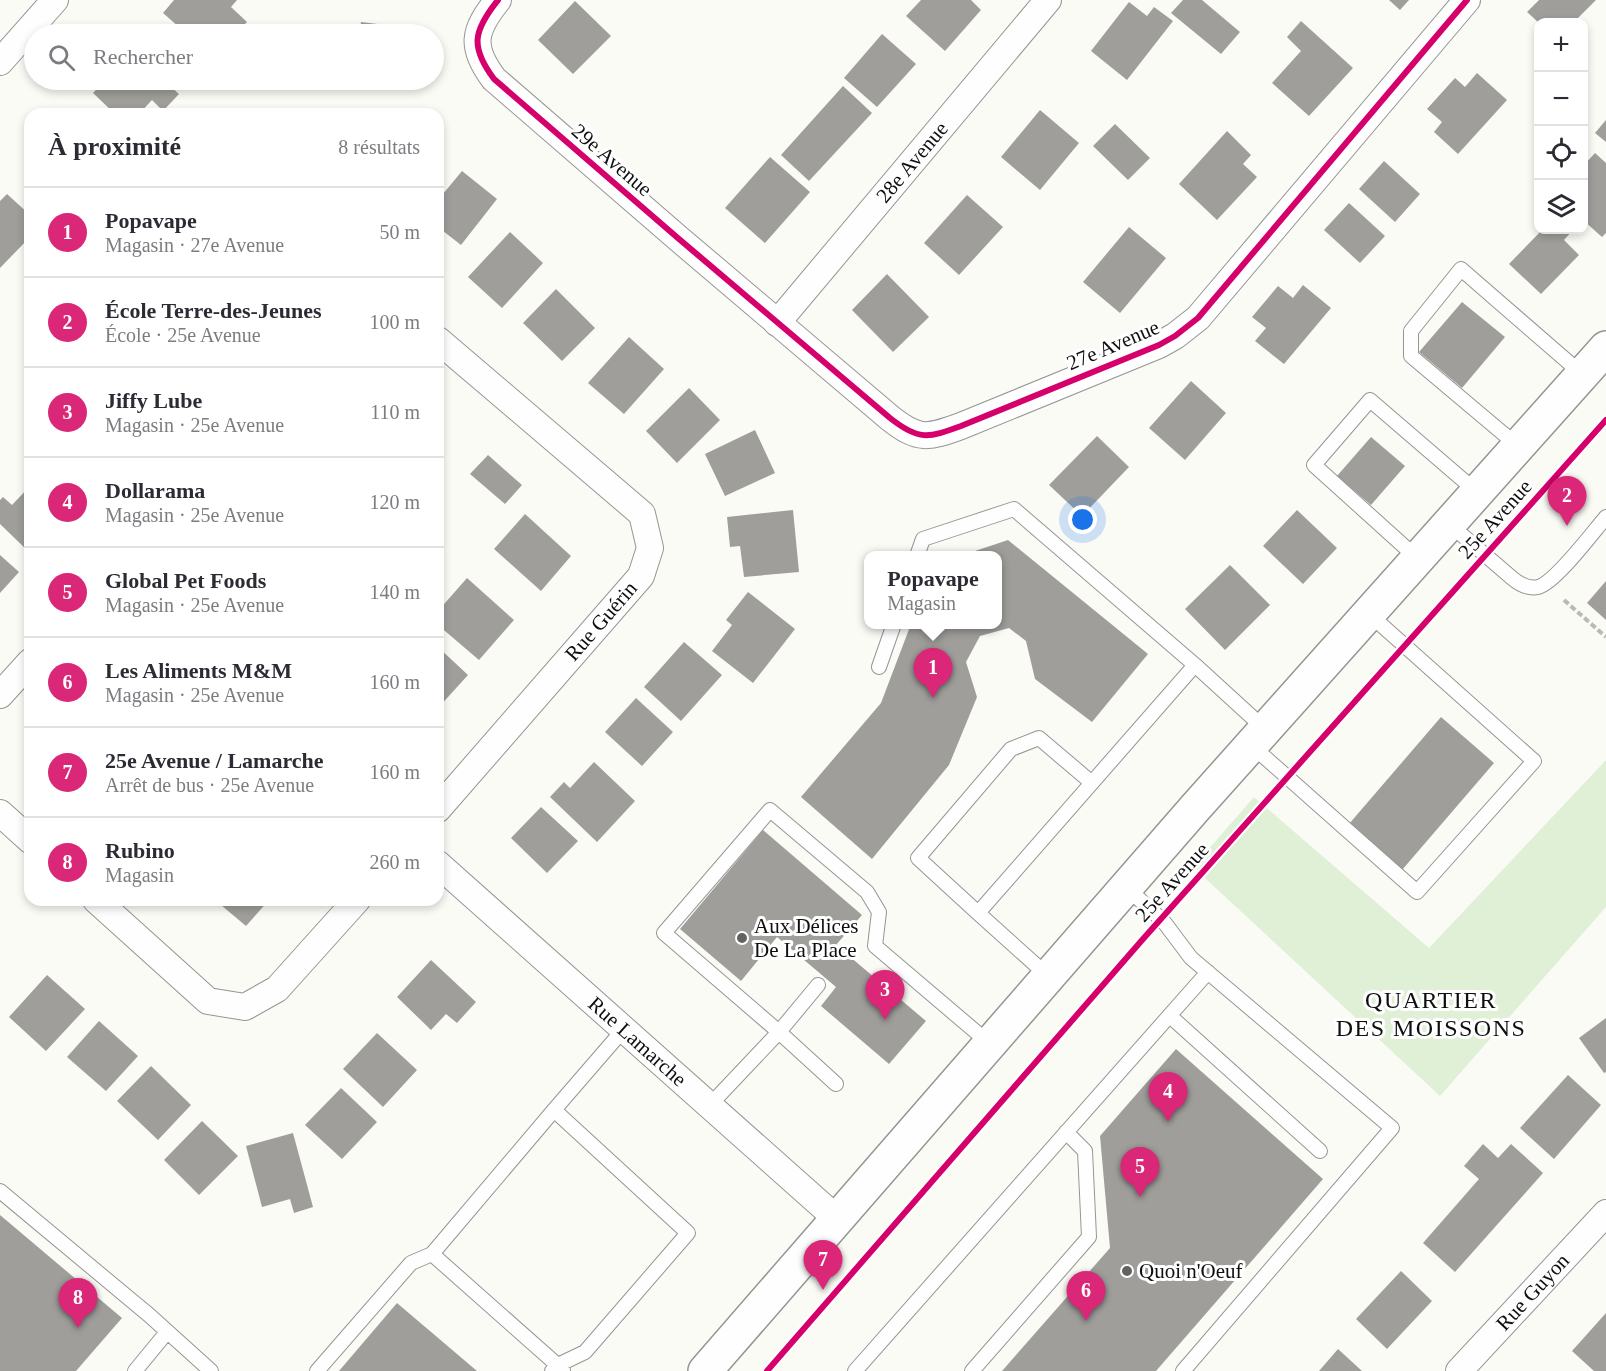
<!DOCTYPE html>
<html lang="fr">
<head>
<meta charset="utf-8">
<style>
	:root { --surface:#fff; --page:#f7f7f7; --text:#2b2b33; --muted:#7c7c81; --line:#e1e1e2; --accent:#db2777 }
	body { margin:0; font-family:"Times New Roman",serif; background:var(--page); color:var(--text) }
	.controls { position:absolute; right:18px; top:18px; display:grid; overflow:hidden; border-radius:12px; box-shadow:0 3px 9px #0003 }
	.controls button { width:54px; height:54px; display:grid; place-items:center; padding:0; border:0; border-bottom:2px solid var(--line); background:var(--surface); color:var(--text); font:30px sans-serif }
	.you { position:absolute; left:1083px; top:520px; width:21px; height:21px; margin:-15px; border:4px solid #fff; border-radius:50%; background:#1a73e8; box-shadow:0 0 0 9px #1a73e833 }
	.badge { display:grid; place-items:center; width:39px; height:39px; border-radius:50%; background:var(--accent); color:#fff; font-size:20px; font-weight:700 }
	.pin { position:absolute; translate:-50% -50px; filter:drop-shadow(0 2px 3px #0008) }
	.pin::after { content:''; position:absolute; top:32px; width:21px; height:18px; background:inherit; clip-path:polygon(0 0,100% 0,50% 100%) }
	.popup { position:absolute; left:864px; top:551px; width:138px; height:78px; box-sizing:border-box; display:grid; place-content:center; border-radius:12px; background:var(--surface); filter:drop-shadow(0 2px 4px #0005); font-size:20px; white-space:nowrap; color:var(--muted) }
	.popup b { font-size:22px; color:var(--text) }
	.popup::after { content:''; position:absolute; left:50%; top:100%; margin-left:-12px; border:12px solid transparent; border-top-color:var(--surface) }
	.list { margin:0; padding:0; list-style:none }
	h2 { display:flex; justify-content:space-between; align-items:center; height:78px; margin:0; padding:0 24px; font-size:26px }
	h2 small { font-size:20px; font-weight:400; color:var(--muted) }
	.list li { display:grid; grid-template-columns:39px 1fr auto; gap:18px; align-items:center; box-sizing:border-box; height:90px; padding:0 24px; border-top:2px solid var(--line) }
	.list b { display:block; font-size:22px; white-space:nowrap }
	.list p { margin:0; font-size:20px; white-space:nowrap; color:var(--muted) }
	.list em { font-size:20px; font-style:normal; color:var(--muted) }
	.icon { flex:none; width:33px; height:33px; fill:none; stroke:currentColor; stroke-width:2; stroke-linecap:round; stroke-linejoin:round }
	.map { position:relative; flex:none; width:1606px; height:1371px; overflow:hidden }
	.search { position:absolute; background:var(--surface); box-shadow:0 3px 9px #0003; left:24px; top:24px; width:420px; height:66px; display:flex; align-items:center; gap:15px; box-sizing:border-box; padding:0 21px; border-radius:33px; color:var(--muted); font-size:22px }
	.panel { position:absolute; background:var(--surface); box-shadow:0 3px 9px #0003; left:24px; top:108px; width:420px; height:798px; border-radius:18px }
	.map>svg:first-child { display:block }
	.green { fill:#e0f0d7 }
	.building { fill:#9f9e9b }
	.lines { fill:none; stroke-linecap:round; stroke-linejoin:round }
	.service-casing { stroke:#959593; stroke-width:16 }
	.minor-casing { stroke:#959593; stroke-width:28 }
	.tertiary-casing { stroke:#959593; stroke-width:36 }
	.path { stroke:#b9b9b8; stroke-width:4; stroke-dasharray:6 3; stroke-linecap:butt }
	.service { stroke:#fefefe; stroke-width:14 }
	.minor { stroke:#fefefe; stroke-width:26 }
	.tertiary { stroke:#fefefe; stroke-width:33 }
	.cycleway-casing { stroke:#fff; stroke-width:10 }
	.cycleway { stroke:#d6006c; stroke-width:6 }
	.poi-dot { fill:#626260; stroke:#fff; stroke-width:2 }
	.labels { text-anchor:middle; stroke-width:6; stroke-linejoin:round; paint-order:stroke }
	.street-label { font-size:21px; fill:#0f0f0f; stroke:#fff }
	.poi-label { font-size:21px; fill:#0f0f0f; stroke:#fff; text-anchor:start }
	.quarter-label { font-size:24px; letter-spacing:1.5px; fill:#0f0f0f; stroke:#fff }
</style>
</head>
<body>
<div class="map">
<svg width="1606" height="1371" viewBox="0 0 1606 1371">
	<rect width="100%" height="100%" fill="#fbfbf6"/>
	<path class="green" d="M 1606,760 L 1606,907 L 1440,1096 L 1193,867 L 1254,797 L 1429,948 Z"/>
	<path class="building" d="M 174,0 L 237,0 L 231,7 L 247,22 L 235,34 L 227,34 L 216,24 L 207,34 L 187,34 L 163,13 Z
		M 921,0 L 971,0 L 981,10 L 945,51 L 906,16 Z
		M 1183,0 L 1202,0 L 1240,32 L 1221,54 L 1171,13 Z
		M 1389,0 L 1409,0 L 1400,10 Z
		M 1539,0 L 1596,0 L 1574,22 L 1538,22 L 1527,12 Z
		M 575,1 L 611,36 L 573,74 L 538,40 Z
		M 1129,2 L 1147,16 L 1154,7 L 1173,21 L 1127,80 L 1091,51 Z
		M 1301,21 L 1353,68 L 1309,116 L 1272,83 L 1301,51 L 1287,37 Z
		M 361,22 L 419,29 L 418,34 L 359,34 Z
		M 882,34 L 916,64 L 877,107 L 844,78 Z
		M 1477,73 L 1507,100 L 1458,154 L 1434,132 L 1442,122 L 1427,109 L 1455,78 L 1465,87 Z
		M 105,80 L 174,80 L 169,85 L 179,94 L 163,111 L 152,100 L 139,114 L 115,114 L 93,93 Z
		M 843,86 L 872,113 L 809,181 L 781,155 Z
		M 1040,110 L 1079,143 L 1040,190 L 1001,157 Z
		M 1606,120 L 1606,142 L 1595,133 Z
		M 1115,124 L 1150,158 L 1128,180 L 1093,146 Z
		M 1227,131 L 1251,155 L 1243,164 L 1257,177 L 1217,220 L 1179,184 Z
		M 1595,153 L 1606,163 L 1606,233 L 1602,237 L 1584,221 L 1584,165 Z
		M 770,157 L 810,192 L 765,243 L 725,208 Z
		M 1384,161 L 1420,194 L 1395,222 L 1359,189 Z
		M 462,171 L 497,199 L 461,245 L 438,227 L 438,200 Z
		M 7,194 L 30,215 L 30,237 L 0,268 L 0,201 Z
		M 967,195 L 1003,227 L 959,275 L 924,243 Z
		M 1349,203 L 1385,236 L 1360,263 L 1324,230 Z
		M 1129,227 L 1166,258 L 1120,313 L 1083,282 Z
		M 1542,230 L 1573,230 L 1564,240 L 1579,255 L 1541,294 L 1509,264 Z
		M 510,232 L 543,263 L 502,308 L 468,277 Z
		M 887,274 L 929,317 L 893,352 L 852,310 Z
		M 1303,285 L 1331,308 L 1284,364 L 1255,341 L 1266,328 L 1252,317 L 1278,286 L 1293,298 Z
		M 556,289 L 595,328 L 562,361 L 523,323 Z
		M 1462,302 L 1505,337 L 1462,388 L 1419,352 Z
		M 629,337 L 664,369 L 624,414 L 588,383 Z
		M 1191,381 L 1226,413 L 1185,460 L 1149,428 Z
		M 689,388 L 720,420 L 677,463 L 646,431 Z
		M 755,430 L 775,473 L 725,496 L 705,454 Z
		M 1097,436 L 1129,467 L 1082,516 L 1049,485 Z
		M 1371,437 L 1405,466 L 1371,505 L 1337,476 Z
		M 488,455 L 522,485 L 505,504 L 470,474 Z
		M 30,486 L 30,553 L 0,524 L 0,500 L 3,497 L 12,505 Z
		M 793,510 L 799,572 L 744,577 L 740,546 L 730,547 L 727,517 Z
		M 1297,510 L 1337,548 L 1303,584 L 1263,546 Z
		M 525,514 L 571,556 L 541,591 L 494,549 Z
		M 1008,540 L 1148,654 L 1092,722 L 1035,679 L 1026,641 L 1009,628 L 980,636 L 966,662 L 977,697 L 949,765 L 872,859 L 801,797 L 881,703 L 911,624 L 998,624 L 998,556 L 963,555 Z
		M 0,555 L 19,572 L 0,593 Z
		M 1230,565 L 1270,605 L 1225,650 L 1185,609 Z
		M 467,578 L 514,620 L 479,660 L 438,625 L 438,611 Z
		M 1606,581 L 1606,620 L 1587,603 Z
		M 748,592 L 795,629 L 753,683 L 712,651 L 732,625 L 726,620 Z
		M 684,642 L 722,675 L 681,721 L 644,687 Z
		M 438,647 L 468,675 L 438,708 Z
		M 636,698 L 673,732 L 642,766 L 605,732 Z
		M 1441,717 L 1494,763 L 1402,870 L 1349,824 Z
		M 594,762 L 635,801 L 597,842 L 550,797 L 564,782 L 570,788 Z
		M 541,807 L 578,841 L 547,873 L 511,838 Z
		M 763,830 L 862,915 L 836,945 L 926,1021 L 889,1064 L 821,1006 L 836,987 L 777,937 L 741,981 L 680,929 Z
		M 215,900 L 269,900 L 246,926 Z
		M 431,960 L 476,1002 L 457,1023 L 446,1014 L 431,1030 L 397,997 Z
		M 47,975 L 85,1009 L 46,1051 L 9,1017 Z
		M 1606,1018 L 1606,1072 L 1604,1073 L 1579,1038 Z
		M 99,1021 L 138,1056 L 106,1091 L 67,1057 Z
		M 377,1033 L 417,1070 L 383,1107 L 343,1069 Z
		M 1176,1049 L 1323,1179 L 1156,1371 L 1002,1371 L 1110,1248 L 1100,1136 Z
		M 151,1066 L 191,1105 L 158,1140 L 117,1101 Z
		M 1568,1075 L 1601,1105 L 1554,1159 L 1520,1128 Z
		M 341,1088 L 377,1122 L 342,1159 L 305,1125 Z
		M 202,1121 L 238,1156 L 199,1195 L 164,1160 Z
		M 293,1133 L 313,1207 L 294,1213 L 290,1199 L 262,1207 L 246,1146 Z
		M 1483,1144 L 1498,1158 L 1511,1144 L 1543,1173 L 1455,1272 L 1423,1243 L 1479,1179 L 1464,1166 Z
		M 0,1215 L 122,1318 L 76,1371 L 0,1371 Z
		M 1401,1271 L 1432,1301 L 1387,1349 L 1356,1319 Z
		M 397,1303 L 477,1371 L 339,1371 Z
		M 1606,1313 L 1606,1371 L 1594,1371 L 1572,1351 Z
		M 1338,1349 L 1362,1371 L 1319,1371 Z"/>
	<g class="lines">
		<g class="service-casing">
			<path id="service" d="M 1518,446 L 1411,356 L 1411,331 L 1461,269 L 1582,374
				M 1448,523 L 1512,578 C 1519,584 1528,589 1538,587 C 1555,583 1593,532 1606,517
				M 917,556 L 923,539 L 1014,509 L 1195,665
				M 1417,558 L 1314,465 L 1370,400 L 1477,492
				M 879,667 L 894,624
				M 1251,745 L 1417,892 L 1534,761 L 1368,613
				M 1126,887 L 1164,922 L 1191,958 L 1392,1128 L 1183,1371
				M 978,913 L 918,858 L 1011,749 L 1039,738 L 1092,783
				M 1048,976 L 978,913 L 1195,665 L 1265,729
				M 818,985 L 779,1032 L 836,1084
				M 1170,1016 L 1320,1151
				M 709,1106 L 779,1032 L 664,933 L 770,810 L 867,892 L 879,912 L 875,946 L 989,1043
				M 0,1191 L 149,1315 L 211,1371
				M 432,1254 L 563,1370
				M 135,1371 L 167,1332
				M 317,1371 L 411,1263 L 432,1254 L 554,1110
				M 552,1371 L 558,1365 L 585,1352 L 688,1233 L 554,1110 L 624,1029
				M 855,1371 L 1208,972
				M 972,1371 L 1089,1237 L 1085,1151 L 1066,1132"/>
		</g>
		<g class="minor-casing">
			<g id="minor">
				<path d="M 498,0 C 473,31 470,47 494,79 L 679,239 L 890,418 C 919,441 928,438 961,426 L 1159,345 L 1175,336 L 1198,318 L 1467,0"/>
				<path d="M 0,62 L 55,0"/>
				<path id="s1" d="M 777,323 L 1048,0"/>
				<path d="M 438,340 L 642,514 L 650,548 L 641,576 L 438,809"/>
				<path d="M 0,695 L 30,662"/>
				<path d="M 0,813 L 30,840"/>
				<path id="s2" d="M 438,864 L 837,1219"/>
				<path d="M 96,900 L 208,1001 L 245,1007 L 277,989 L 357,900"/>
				<path id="s3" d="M 1459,1371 L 1606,1213"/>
			</g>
		</g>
		<g class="tertiary-casing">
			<path id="tertiary" d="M 705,1371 L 1195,808 L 1606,348"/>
		</g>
		<path class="path" d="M 1564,600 L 1606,637"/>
		<use href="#service" class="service"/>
		<use href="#minor" class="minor"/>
		<use href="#tertiary" class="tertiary"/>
		<g class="cycleway-casing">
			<path id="cycleway" d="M 498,0 C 473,31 470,47 494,79 L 679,239 L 890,418 C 919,441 928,438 961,426 L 1159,345 L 1175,336 L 1198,318 L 1467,0
				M 767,1371 L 1143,939 L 1606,420"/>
		</g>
		<use href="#cycleway" class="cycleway"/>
	</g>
	<g class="poi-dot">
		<circle cx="742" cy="938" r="6"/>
		<circle cx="1127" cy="1271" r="6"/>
	</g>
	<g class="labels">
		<g class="street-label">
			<text transform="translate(612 160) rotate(41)" y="7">29e Avenue</text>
			<text dy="7" stroke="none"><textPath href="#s1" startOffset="210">28e Avenue</textPath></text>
			<text transform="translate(1113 345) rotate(-23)" y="7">27e Avenue</text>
			<text transform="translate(1495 519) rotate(-48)" y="7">25e Avenue</text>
			<text transform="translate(601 621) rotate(-49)" y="7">Rue Guérin</text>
			<text transform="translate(1172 882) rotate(-48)" y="7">25e Avenue</text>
			<text dy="7" stroke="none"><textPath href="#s2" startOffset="267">Rue Lamarche</textPath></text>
			<text dy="7" stroke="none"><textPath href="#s3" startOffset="108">Rue Guyon</textPath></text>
		</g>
		<g class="poi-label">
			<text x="754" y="933">Aux Délices<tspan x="754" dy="24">De La Place</tspan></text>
			<text x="1139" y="1278">Quoi n'Oeuf</text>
		</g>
		<g class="quarter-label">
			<text x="1431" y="1008">QUARTIER<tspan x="1431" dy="28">DES MOISSONS</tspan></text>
		</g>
	</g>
</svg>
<div class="controls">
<button>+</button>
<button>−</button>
<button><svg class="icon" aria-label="locate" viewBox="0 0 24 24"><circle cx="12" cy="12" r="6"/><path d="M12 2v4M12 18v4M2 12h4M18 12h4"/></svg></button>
<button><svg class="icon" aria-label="layers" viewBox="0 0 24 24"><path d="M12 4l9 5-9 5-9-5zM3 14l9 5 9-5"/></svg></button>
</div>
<div class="you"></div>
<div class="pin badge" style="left:933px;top:698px">1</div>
<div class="popup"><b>Popavape</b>Magasin</div>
<div class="pin badge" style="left:1567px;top:526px">2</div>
<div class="pin badge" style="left:885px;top:1020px">3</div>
<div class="pin badge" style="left:1168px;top:1122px">4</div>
<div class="pin badge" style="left:1140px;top:1197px">5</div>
<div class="pin badge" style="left:1086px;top:1321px">6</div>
<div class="pin badge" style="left:823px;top:1290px">7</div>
<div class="pin badge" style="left:78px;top:1328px">8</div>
<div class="search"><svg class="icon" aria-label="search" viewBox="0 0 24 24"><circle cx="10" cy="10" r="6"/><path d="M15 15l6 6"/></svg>Rechercher</div>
<section class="panel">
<h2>À proximité<small>8 résultats</small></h2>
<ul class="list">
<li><span class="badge">1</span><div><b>Popavape</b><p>Magasin · 27e Avenue</p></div><em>50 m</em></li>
<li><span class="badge">2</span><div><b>École Terre-des-Jeunes</b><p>École · 25e Avenue</p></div><em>100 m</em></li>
<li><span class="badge">3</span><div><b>Jiffy Lube</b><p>Magasin · 25e Avenue</p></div><em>110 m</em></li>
<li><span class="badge">4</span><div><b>Dollarama</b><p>Magasin · 25e Avenue</p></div><em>120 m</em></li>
<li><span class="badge">5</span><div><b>Global Pet Foods</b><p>Magasin · 25e Avenue</p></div><em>140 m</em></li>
<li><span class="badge">6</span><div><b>Les Aliments M&amp;M</b><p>Magasin · 25e Avenue</p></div><em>160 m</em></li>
<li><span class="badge">7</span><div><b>25e Avenue / Lamarche</b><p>Arrêt de bus · 25e Avenue</p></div><em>160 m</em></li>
<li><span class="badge">8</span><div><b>Rubino</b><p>Magasin</p></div><em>260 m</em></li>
</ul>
</section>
</div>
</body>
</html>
